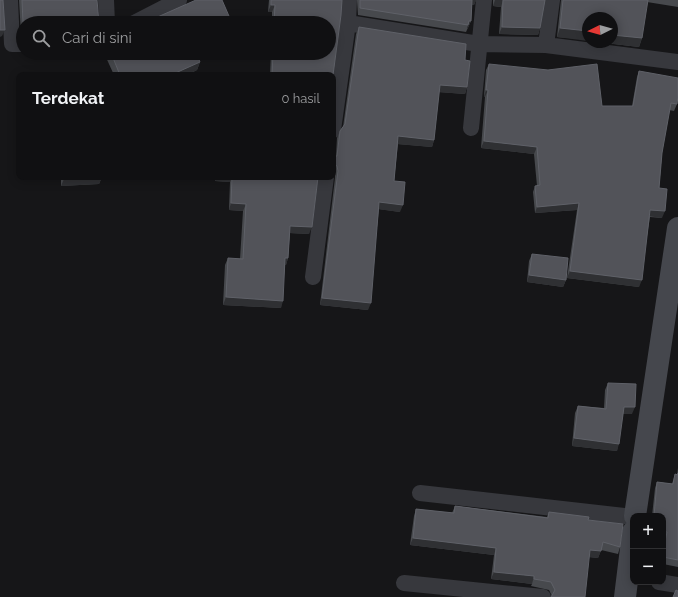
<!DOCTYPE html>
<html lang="id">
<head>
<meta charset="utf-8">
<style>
	:root { --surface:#101012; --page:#19191b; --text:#f1f3f6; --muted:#9c9d9f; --line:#303032 }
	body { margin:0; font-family:Raleway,sans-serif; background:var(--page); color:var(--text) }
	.controls { position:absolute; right:12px; bottom:12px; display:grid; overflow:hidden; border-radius:8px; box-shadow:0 2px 10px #0003 }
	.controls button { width:36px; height:36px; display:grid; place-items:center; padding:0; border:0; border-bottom:1px solid var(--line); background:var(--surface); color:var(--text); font:20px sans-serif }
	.compass { position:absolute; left:582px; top:12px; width:36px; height:36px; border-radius:50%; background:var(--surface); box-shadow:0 2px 10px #0003; rotate:265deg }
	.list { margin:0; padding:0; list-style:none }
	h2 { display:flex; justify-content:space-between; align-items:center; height:52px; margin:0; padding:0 16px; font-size:17px }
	h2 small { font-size:13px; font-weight:400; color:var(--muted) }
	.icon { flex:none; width:22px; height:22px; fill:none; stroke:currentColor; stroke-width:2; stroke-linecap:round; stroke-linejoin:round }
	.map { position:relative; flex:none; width:678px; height:597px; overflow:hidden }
	.search { position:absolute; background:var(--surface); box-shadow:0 2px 10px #0003; left:16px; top:16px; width:320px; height:44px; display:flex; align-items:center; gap:10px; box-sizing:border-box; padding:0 14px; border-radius:22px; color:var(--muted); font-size:15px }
	.panel { position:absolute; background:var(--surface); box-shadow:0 2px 10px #0003; left:16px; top:72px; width:320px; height:108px; border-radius:8px }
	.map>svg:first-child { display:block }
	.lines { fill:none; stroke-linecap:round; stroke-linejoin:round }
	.street { stroke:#37383d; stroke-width:16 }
	.secondary { stroke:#45474d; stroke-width:22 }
	.wall { fill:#47494d }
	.shaded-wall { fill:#2f3033 }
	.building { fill:#525359; stroke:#5f6168 }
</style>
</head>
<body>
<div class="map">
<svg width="678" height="597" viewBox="0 0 678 597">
	<rect width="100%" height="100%" fill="#161618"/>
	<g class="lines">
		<path class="street" d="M 10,0 L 12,44 L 23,44
			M 106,0 L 107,23
			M 134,23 L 179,0
			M 348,23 L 479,44 L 546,45 L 678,62
			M 546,45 L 552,0
			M 471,128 L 484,0
			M 333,130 L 348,23 L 349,0
			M 313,277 L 326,177
			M 420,493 L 633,517
			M 659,582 L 678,585
			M 404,583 L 543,597"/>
		<path class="secondary" d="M 635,516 L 678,228
			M 625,597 L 633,532"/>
	</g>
	<path class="wall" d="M 19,0 L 97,0 L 23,23 L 23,35 L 21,34 Z
		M 269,0 L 342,0 L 333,75 L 270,75 L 271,53 L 329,53 L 329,23 L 272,23 L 272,12 L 268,12 Z
		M 357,0 L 476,0 L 474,5 L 472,5 L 471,21 L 466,32 L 358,15 Z
		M 493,0 L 545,0 L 540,28 L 538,35 L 499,34 L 501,7 L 493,6 Z
		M 561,0 L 678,0 L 678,7 L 647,2 L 642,38 L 639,47 L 597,42 L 612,42 L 557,37 Z
		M 359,27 L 465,60 L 467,87 L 465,94 L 439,92 L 434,140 L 432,147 L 398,144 L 394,181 L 400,212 L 379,209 L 368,310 L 320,305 L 335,178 L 335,173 L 333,172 L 333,156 L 336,156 L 337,138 L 340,131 L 343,127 L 356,34 Z
		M 104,53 L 196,53 L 200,62 L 197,70 L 187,75 L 114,75 Z
		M 489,64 L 602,106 L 632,106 L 637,77 L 639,71 L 677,104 L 674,111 L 669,110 L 662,153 L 659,188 L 662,218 L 650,217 L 639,287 L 567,278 L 577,210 L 535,213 L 533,192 L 535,186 L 537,186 L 534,154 L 481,148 L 485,97 L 484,96 L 486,70 Z
		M 61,177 L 102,177 L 99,184 L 61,186 Z
		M 216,177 L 318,177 L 309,234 L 290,233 L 288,258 L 286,265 L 285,265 L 281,308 L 223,305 L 225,265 L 228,258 L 240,259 L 243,211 L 229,210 L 230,182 L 215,181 Z
		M 532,254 L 566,280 L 563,287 L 527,282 L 529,261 Z
		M 608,383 L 632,414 L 623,414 L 617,451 L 572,446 L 575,413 L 578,406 L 604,408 L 605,390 Z
		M 678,468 L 678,567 L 663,564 L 663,546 L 665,538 L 663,538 L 663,516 L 652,516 L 655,488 L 657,482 L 672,484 L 675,474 L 677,475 Z
		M 455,506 L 547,517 L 549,512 L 588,520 L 620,547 L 618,554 L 601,550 L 598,558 L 589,557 L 552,596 L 549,590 L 531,586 L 532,584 L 491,579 L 494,555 L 410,545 L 414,516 L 416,509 L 452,513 Z"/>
	<path class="shaded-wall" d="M 472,0 L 476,0 L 474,5 L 470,5 Z
		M 495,0 L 503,0 L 501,7 L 493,6 Z
		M 271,5 L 275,5 L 272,12 L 268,12 Z
		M 469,21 L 471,21 L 468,28 L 467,28 Z
		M 502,27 L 540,28 L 538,35 L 499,34 Z
		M 560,28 L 588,31 L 588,41 L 557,37 Z
		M 0,30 L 5,30 L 2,36 L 0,37 Z
		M 612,35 L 642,38 L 639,47 L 597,42 L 612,42 Z
		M 200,62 L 197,70 L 187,75 L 171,75 Z
		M 440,85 L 467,87 L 465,94 L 437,92 Z
		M 486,90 L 488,90 L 485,97 L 484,96 Z
		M 398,136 L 434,140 L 432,147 L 396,144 Z
		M 484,141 L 537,147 L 534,154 L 481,148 Z
		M 102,177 L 99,184 L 61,186 L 64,179 Z
		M 217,177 L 232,177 L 230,182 L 215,181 Z
		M 379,202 L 403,205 L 400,212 L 377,209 Z
		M 231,203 L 246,204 L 243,211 L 229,210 Z
		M 579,203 L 577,210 L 535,213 L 537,207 Z
		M 650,210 L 665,211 L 662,218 L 648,216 Z
		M 290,226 L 312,227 L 309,234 L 288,233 Z
		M 285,258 L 288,258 L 286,265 L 283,265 Z
		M 570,271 L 642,280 L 639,287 L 567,278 Z
		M 529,275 L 566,280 L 563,287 L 527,282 Z
		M 226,297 L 283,301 L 281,308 L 223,305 Z
		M 322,298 L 371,303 L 368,310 L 320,305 Z
		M 624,407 L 635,407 L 632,414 L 621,414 Z
		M 574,438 L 619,444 L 617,451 L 572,446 Z
		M 413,538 L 496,548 L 494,555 L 410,545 Z
		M 590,550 L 601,551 L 598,558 L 588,557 Z
		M 494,572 L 534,576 L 532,584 L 491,579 Z"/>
	<path class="building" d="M 0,0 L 3,0 L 5,30 L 0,30 Z
		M 22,0 L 97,0 L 99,23 L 23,23 Z
		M 196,0 L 222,0 L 232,23 L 144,23 Z
		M 271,0 L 342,0 L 341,15 L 333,75 L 272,75 L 273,53 L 329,53 L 329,23 L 274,23 L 275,5 L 271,5 Z
		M 360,0 L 472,0 L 471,21 L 469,21 L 468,25 L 360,8 Z
		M 503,0 L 545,0 L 540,28 L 502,27 Z
		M 563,0 L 648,0 L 642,38 L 612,35 L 612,18 L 588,18 L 588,31 L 560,28 Z
		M 359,27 L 466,44 L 465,60 L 470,61 L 467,87 L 440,85 L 434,140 L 398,136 L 394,181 L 405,182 L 403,205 L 379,202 L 371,303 L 322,298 L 338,171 L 337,166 L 333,163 L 333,156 L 337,156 L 340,131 L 345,124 Z
		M 111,53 L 196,53 L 200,62 L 171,75 L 165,75 L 165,73 L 161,75 L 120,75 Z
		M 489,64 L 548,70 L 597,64 L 602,106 L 633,106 L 639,71 L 678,78 L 678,96 L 677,104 L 671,103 L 662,153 L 659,188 L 667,189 L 665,211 L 650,210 L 642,280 L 570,271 L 579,203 L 537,207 L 535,186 L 540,185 L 537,147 L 484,141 L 488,90 L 486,90 Z
		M 64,177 L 97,177 L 64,179 Z
		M 232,177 L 318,177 L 312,227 L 290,226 L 288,258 L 285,258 L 283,301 L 226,297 L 228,258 L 243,259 L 246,204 L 231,203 Z
		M 532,254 L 568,258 L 566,280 L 529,275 Z
		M 608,383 L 636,384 L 635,407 L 624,407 L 619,444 L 574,438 L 578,406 L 606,409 Z
		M 678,473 L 678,560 L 663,557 L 663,551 L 667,532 L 663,531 L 663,516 L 654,516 L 657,482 L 673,484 L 675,474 L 678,475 Z
		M 455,506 L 548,518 L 549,512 L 589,517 L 588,520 L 623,524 L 620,547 L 603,542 L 601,551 L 590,550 L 585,597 L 551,597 L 555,590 L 551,582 L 534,579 L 534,576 L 494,572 L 496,548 L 413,538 L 416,509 L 454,513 Z
		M 676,590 L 678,591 L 678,597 L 673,597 Z"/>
</svg>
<div class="controls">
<button>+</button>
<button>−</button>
</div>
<svg class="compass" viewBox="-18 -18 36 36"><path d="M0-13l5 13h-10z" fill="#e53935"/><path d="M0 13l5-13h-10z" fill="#9c9d9f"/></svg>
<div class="search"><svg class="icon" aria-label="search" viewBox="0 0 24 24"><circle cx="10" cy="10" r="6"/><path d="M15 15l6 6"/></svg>Cari di sini</div>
<section class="panel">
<h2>Terdekat<small>0 hasil</small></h2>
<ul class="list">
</ul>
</section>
</div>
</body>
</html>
